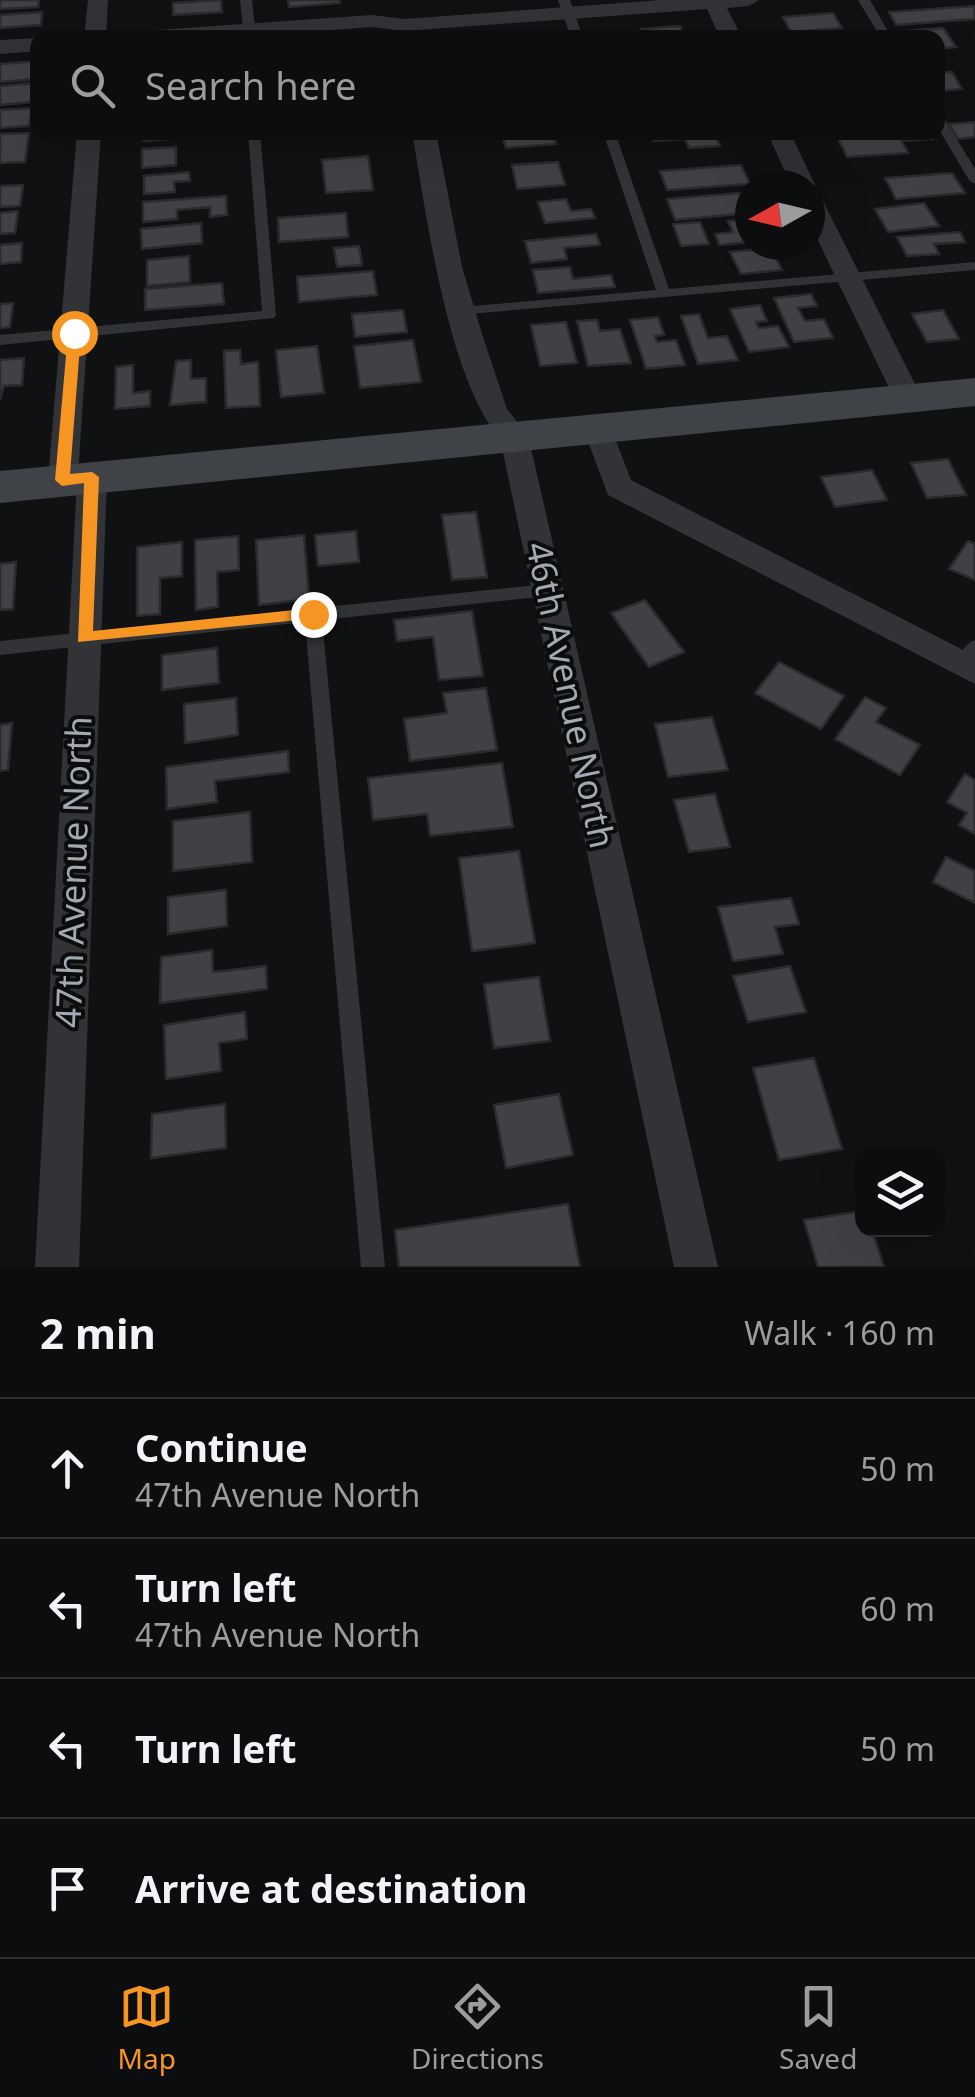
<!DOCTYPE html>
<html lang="en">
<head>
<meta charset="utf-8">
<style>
	:root { --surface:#0c0d0e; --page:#1a1b1c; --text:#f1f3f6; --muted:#9a9c9e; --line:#2c2d2e; --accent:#f79523 }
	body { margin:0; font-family:"Noto Sans",sans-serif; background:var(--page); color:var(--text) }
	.controls { position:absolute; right:30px; bottom:30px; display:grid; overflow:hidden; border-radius:20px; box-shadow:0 10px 40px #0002 }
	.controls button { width:90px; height:90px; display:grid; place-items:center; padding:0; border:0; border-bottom:2px solid var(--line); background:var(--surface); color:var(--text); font:50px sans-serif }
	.compass { position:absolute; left:735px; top:170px; width:90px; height:90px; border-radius:50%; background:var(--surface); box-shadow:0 10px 40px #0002; rotate:262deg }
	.stop { position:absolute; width:30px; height:30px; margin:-22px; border:8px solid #f79523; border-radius:50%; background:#fff }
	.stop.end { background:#f79523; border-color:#fff; box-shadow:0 2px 10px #0008 }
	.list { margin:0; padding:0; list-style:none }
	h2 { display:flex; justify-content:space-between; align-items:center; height:130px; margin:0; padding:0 40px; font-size:42px }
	h2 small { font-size:32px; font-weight:400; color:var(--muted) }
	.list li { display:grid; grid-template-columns:65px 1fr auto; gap:30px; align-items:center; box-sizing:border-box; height:140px; padding:0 40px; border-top:2px solid var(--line) }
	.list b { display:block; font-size:38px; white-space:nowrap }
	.list p { margin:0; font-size:32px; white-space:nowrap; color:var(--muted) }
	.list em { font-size:32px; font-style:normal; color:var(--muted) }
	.icon { flex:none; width:55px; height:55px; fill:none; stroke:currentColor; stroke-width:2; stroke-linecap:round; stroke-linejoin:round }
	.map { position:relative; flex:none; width:975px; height:1267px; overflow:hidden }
	.search { position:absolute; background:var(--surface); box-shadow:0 10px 40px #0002; left:30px; right:30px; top:30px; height:110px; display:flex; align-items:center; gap:25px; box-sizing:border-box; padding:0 35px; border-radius:20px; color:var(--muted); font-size:38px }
	.sheet { height:690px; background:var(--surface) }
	nav { display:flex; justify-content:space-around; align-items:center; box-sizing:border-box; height:140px; border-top:2px solid var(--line); background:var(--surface); font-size:28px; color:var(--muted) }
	nav a { display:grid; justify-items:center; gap:5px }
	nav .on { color:var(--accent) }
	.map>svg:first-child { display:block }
	.building { fill:#3f4145; stroke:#2a2b2e; stroke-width:2.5 }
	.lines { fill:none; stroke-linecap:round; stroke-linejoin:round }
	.service { fill:#313337; fill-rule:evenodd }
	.minor { fill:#313337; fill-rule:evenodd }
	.secondary { fill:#3f4247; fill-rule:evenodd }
	.route { fill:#f79523 }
	.labels { text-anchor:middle; stroke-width:8; stroke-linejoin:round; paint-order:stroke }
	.street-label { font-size:35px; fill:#a1a9b3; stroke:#0c0c0d }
</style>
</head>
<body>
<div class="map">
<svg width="975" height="1267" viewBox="0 0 975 1267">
	<rect width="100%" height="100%" fill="#101112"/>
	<path class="building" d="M 0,0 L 39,0 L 38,7 L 0,9 Z
		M 221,0 L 222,12 L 173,15 L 173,3 Z
		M 288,0 L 339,0 L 340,3 L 289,7 Z
		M 975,6 L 975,19 L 896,25 L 889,12 Z
		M 42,12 L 41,25 L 0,28 L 0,15 Z
		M 833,13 L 842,28 L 791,32 L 783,17 Z
		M 680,26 L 685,38 L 645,38 L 641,29 Z
		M 943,28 L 956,47 L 938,49 L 938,38 L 896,38 L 893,32 Z
		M 38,61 L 37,79 L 0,82 L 0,64 Z
		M 952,72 L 962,89 L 938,91 L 938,73 Z
		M 34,83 L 32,102 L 0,105 L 0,86 Z
		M 32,108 L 29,126 L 0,128 L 0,110 Z
		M 975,122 L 975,137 L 958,139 L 949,124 Z
		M 144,132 L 179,132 L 179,138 L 144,141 Z
		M 501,132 L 552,132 L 556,144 L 506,148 Z
		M 651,132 L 714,132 L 720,146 L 689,148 L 685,139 L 654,141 Z
		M 928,132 L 932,139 L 902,141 L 908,153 L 847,157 L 836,134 Z
		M 29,133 L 25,162 L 0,163 L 0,134 Z
		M 176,147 L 176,165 L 142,168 L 142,149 Z
		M 368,156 L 373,190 L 326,193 L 322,160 Z
		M 558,162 L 565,185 L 517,189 L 512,165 Z
		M 741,165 L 750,184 L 667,190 L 660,171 Z
		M 189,172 L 190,181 L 174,182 L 175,192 L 144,194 L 144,176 Z
		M 952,173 L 965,193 L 896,199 L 885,178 Z
		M 23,185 L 20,206 L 0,207 L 0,186 Z
		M 750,192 L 750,213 L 675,220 L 667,199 Z
		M 226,196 L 227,215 L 210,217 L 210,207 L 177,210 L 177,219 L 143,222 L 143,202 Z
		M 566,199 L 571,211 L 591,209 L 595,218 L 545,223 L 538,202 Z
		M 924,203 L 939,226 L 888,232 L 875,209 Z
		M 18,211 L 15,233 L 0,234 L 0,213 Z
		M 346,213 L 348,237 L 279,242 L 278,218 Z
		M 750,219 L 750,242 L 719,245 L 715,234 L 733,232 L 728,221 Z
		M 700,222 L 709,244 L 681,246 L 673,224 Z
		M 201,223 L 202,243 L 142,249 L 141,229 Z
		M 960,232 L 965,242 L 934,244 L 939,254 L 907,256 L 897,237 Z
		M 596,234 L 600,245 L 564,248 L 567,259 L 531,263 L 525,241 Z
		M 22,243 L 21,262 L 0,264 L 0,245 Z
		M 359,246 L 362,265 L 337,267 L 334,248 Z
		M 771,248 L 782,270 L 741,274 L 730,252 Z
		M 189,256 L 190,282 L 147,286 L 147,260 Z
		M 570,267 L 573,279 L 611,275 L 615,287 L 538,293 L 533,270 Z
		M 373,271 L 377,295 L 299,302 L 297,277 Z
		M 222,283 L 224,304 L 145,310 L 145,289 Z
		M 811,294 L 817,306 L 798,308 L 805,321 L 824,319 L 833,338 L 794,342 L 774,298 Z
		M 13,303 L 10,327 L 0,328 L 0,304 Z
		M 760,305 L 767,321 L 756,322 L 759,328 L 778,326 L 789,347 L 749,352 L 730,309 Z
		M 403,310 L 407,332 L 355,337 L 352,314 Z
		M 943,310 L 959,339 L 927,342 L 912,314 Z
		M 699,314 L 708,338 L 727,336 L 738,360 L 698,364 L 681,316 Z
		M 658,317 L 664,335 L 655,336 L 657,342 L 676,340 L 685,365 L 646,369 L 630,320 Z
		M 597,320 L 600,331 L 620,329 L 631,363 L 588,366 L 577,321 Z
		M 566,322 L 577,363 L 540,366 L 531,325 Z
		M 413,340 L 421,382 L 360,388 L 354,346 Z
		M 317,346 L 324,393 L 281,397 L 276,350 Z
		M 240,350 L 241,364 L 258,362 L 260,406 L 226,408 L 224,351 Z
		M 24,358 L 22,385 L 4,386 L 0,400 L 0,360 Z
		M 191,360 L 191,379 L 206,378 L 206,402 L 170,405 L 176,361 Z
		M 133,365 L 133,393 L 150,391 L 150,406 L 115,409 L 116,367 Z
		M 948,459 L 966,495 L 927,498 L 911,463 Z
		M 872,470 L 887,500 L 835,507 L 821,477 Z
		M 476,512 L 487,577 L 452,580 L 442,515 Z
		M 356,531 L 359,562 L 318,566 L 315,535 Z
		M 304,535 L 309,599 L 259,605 L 256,540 Z
		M 238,536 L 239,570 L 217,572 L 218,607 L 196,610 L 195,540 Z
		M 968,541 L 975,544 L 975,580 L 949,569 Z
		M 182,542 L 182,576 L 160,578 L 160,614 L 137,616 L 137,547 Z
		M 16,562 L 13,609 L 0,610 L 0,564 Z
		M 645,600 L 684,652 L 649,667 L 611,613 Z
		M 472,611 L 483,676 L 439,680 L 433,637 L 397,641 L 394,620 Z
		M 217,648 L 219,683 L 162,690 L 162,655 Z
		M 779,662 L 844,696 L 821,729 L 755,693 Z
		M 486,688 L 497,750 L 410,761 L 404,719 L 447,713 L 443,693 Z
		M 865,697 L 886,708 L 876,722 L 920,745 L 900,775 L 835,739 Z
		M 236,698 L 238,735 L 185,743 L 184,704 Z
		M 712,717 L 728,770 L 668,777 L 655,724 Z
		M 12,723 L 8,770 L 0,771 L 0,725 Z
		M 288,751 L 289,772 L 215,781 L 217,802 L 167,809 L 166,767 Z
		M 502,763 L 513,827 L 430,836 L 427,814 L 373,820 L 368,778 Z
		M 965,774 L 975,780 L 975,834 L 959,825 L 967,813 L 947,802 Z
		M 715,794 L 730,847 L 689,852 L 674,800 Z
		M 250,812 L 252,862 L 173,871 L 173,821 Z
		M 519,851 L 535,943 L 472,951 L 459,858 Z
		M 946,857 L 975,871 L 975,903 L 933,882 Z
		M 226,890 L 227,926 L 168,934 L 168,897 Z
		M 791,898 L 799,924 L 775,927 L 783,954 L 733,961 L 718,907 Z
		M 212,950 L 213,972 L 266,966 L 267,989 L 160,1003 L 161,957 Z
		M 790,966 L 806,1012 L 748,1022 L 733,976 Z
		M 539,977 L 550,1041 L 494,1048 L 484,984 Z
		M 245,1012 L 247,1039 L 219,1043 L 221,1071 L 166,1079 L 164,1025 Z
		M 814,1058 L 842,1149 L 779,1160 L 753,1068 Z
		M 559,1094 L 573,1155 L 506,1168 L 494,1105 Z
		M 225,1104 L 226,1148 L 151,1158 L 152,1114 Z
		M 568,1204 L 580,1267 L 399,1267 L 395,1230 Z
		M 862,1211 L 862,1230 L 872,1230 L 884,1267 L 818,1267 L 804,1220 Z"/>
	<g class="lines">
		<path class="service" d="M 240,0 L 252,0 L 256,38 L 244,38 Z
			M 558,0 L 570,0 L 583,38 L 571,38 Z
			M 858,0 L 870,0 L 892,38 L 881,38 Z
			M 938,114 L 944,118 L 975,169 L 975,184 L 969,180 L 938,128 Z
			M 248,132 L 260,132 L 276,315 L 274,318 L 0,345 L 0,335 L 262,311 Z
			M 603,132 L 615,132 L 669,289 L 975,262 L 975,270 L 457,315 L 457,309 L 462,307 L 656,290 Z
			M 547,584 L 556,590 L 547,596 L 322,620 L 385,1267 L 361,1267 L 305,622 L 0,655 L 0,641 Z
			M 975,640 L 975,661 L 969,670 L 957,670 L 954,665 C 959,656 965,643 975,640 Z"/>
		<path class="minor" d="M 88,0 L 108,0 L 106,38 L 84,38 Z
			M 662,0 L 759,0 L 749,6 L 727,8 L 742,38 L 720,38 L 707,9 L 404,31 L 372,27 L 227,38 L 118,38 L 128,32 L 372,15 L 404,19 Z
			M 38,38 L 38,51 L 0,54 L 0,40 Z
			M 77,132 L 101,132 L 78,475 L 82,470 L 92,467 L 102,470 L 107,477 L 79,1267 L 35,1267 L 77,482 L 73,487 L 63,491 L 53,487 L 48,480 Z
			M 412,132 L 436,132 L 462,267 L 483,337 L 507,409 L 528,435 L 718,1267 L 674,1267 L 500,438 C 448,380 426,212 412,132 Z
			M 767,132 L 790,132 L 815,185 L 812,190 L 810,185 L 791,185 Z
			M 810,192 L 822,199 L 922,398 L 918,405 L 898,405 L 894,398 L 810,224 Z
			M 597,418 L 607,421 L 611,428 L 631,480 L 975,656 L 975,684 L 608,495 L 583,428 L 587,421 Z"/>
		<path class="secondary" d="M 975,378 L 975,406 L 0,503 L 0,471 Z"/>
	</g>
	<path class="route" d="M 74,329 L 81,333 L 70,474 L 92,472 L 99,477 L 93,631 L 313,608 L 318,610 L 318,618 L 78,642 L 84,483 L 62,486 L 55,480 L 68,333 Z"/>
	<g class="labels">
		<g class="street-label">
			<text transform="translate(570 695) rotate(78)" y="12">46th Avenue North</text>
			<text transform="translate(74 872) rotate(-88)" y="12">47th Avenue North</text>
		</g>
	</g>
</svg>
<div class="controls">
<button><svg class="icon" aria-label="layers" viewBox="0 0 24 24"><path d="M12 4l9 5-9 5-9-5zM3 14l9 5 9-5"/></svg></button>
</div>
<svg class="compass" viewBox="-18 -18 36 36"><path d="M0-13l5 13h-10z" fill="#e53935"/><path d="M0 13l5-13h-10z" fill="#9a9c9e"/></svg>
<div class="stop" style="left:74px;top:333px"></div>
<div class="stop end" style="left:313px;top:614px"></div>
<div class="search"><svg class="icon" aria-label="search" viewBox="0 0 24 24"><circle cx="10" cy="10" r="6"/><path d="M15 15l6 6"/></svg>Search here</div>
</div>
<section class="sheet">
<h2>2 min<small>Walk · 160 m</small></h2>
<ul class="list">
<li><svg class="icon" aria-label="ahead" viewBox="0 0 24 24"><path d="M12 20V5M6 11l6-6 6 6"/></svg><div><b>Continue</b><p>47th Avenue North</p></div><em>50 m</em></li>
<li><svg class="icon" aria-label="left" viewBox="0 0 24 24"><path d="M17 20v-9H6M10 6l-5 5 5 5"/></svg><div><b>Turn left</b><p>47th Avenue North</p></div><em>60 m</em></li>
<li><svg class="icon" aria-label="left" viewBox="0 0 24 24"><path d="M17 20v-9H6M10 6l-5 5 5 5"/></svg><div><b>Turn left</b></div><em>50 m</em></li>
<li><svg class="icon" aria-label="arrive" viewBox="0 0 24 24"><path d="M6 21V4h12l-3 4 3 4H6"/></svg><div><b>Arrive at destination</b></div></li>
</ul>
</section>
<nav>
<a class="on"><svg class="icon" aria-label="map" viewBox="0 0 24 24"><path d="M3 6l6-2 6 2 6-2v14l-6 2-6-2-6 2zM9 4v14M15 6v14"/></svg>Map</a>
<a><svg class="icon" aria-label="directions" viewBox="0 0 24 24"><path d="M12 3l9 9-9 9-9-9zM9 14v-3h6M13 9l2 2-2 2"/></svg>Directions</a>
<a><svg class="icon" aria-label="saved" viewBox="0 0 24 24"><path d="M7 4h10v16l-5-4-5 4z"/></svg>Saved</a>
</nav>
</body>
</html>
